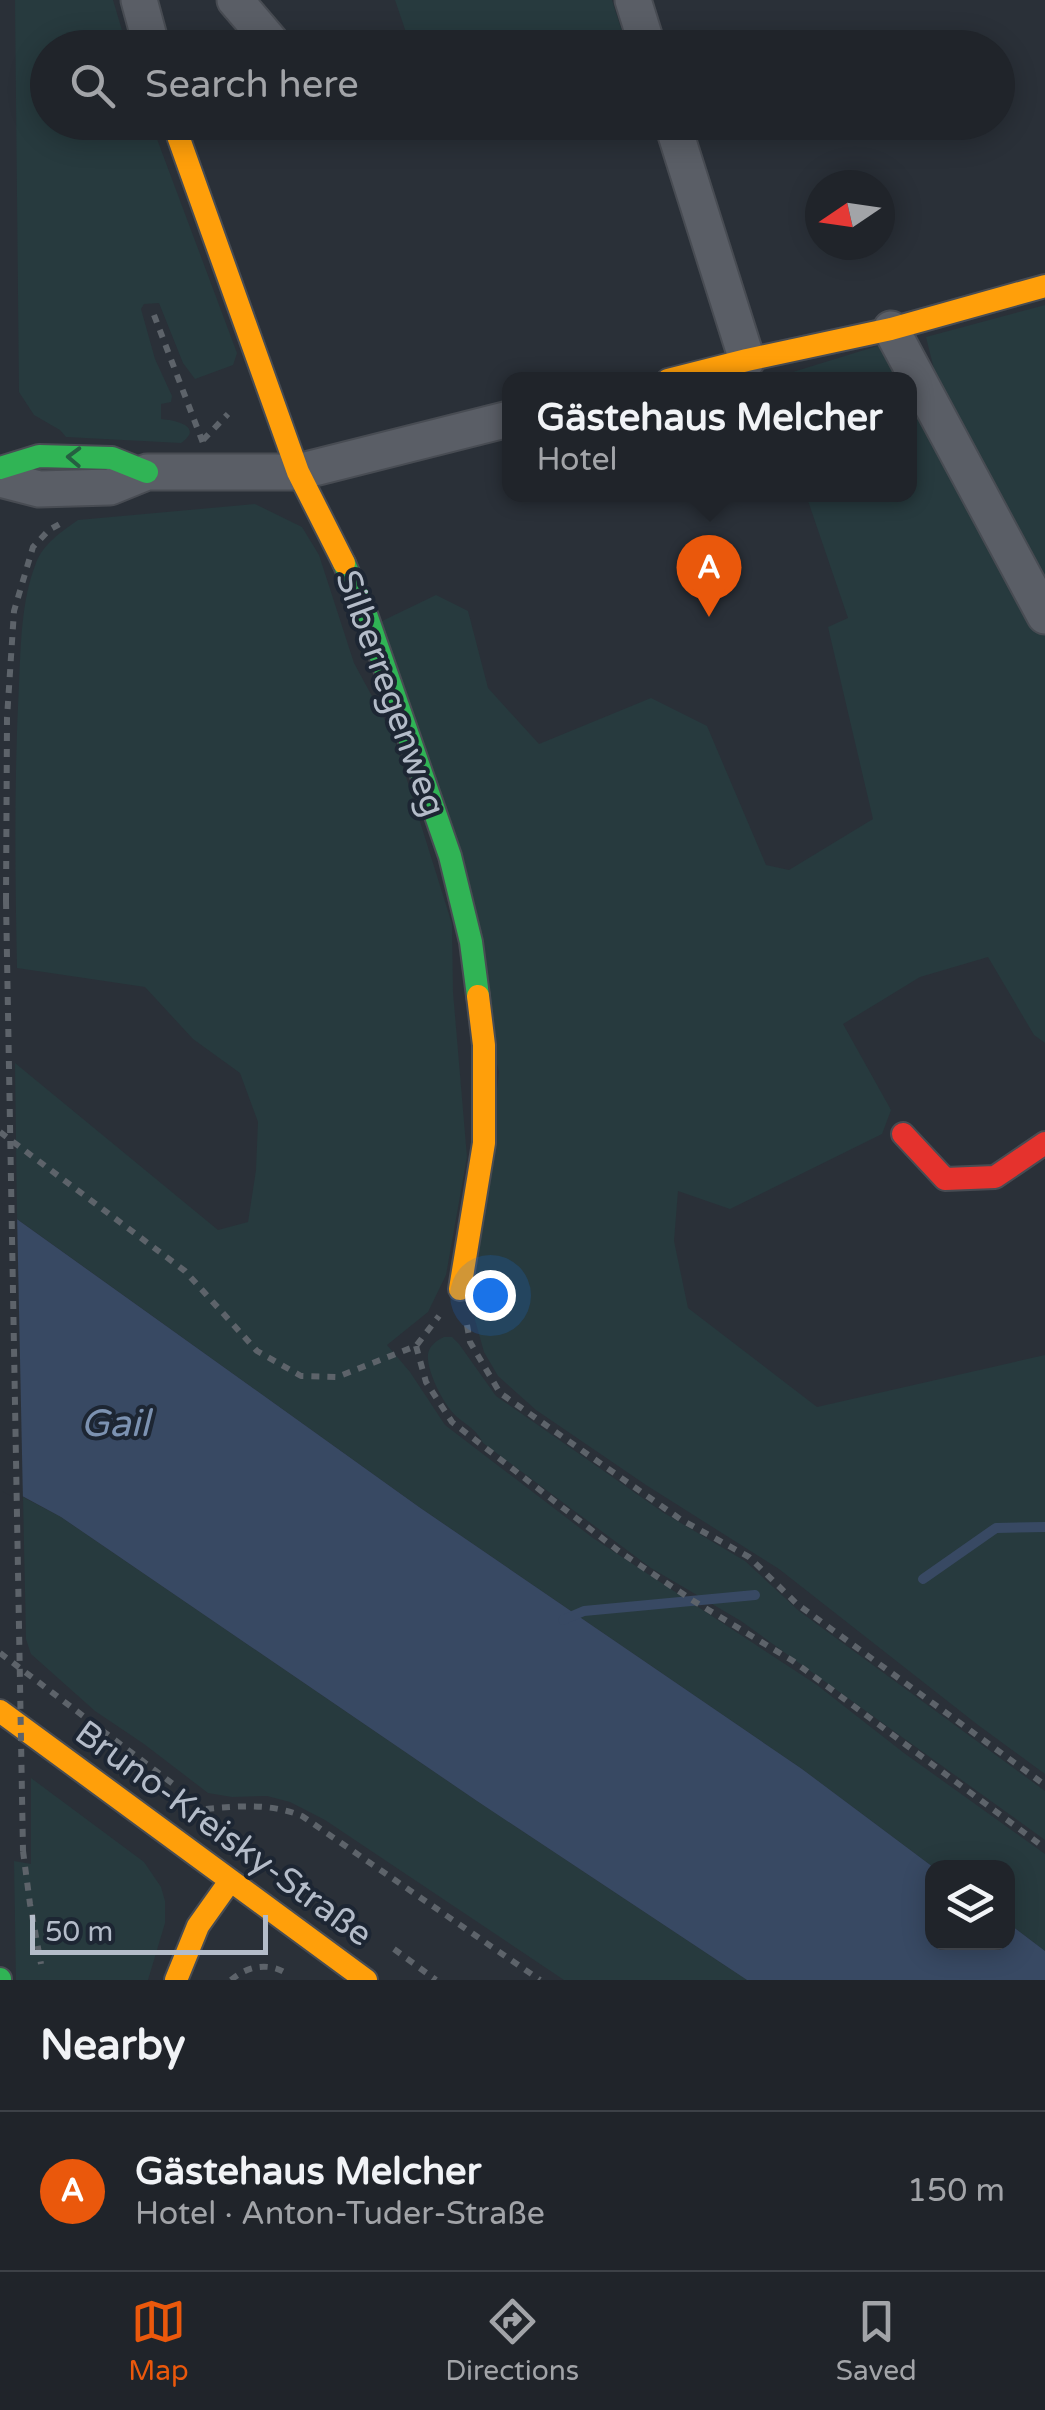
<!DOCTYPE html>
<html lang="en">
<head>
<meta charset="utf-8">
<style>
	:root { --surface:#20242a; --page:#2d3036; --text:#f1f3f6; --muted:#a2a4a8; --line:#3d4147; --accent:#ea580c }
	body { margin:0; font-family:"Varela Round",sans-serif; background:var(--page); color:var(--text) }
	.controls { position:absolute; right:30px; bottom:30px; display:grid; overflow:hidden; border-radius:20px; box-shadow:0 5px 25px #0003 }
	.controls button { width:90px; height:90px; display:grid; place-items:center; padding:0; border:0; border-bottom:2px solid var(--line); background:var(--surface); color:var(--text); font:50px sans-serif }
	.compass { position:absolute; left:805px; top:170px; width:90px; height:90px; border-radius:50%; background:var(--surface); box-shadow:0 5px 25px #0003; rotate:257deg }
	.scale { position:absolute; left:30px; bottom:25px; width:238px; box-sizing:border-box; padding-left:10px; border:5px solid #b4bcc9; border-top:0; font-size:28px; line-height:35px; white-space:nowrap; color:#b4bcc9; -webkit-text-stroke:8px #1d2633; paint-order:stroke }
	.you { position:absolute; left:490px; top:1295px; width:35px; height:35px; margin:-25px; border:8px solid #fff; border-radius:50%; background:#1a73e8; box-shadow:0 0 0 15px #1a73e833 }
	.badge { display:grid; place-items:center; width:65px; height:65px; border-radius:50%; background:var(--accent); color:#fff; font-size:32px; font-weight:700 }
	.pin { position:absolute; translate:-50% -82px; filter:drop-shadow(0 2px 5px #0008) }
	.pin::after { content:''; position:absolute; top:52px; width:35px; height:30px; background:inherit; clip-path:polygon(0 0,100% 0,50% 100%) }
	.popup { position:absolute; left:502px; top:372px; width:415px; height:130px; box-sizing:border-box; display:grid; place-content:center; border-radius:20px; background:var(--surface); filter:drop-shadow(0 2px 8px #0005); font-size:32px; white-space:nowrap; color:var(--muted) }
	.popup b { font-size:38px; color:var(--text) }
	.popup::after { content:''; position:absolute; left:50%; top:100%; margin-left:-20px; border:20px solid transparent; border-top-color:var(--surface) }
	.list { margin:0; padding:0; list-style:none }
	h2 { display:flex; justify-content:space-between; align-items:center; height:130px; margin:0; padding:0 40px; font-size:42px }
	h2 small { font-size:32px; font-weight:400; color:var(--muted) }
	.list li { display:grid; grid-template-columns:65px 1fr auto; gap:30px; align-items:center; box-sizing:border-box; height:160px; padding:0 40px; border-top:2px solid var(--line) }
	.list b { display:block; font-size:38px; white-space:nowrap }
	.list p { margin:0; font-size:32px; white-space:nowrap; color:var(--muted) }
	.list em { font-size:32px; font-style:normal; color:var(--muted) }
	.icon { flex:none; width:55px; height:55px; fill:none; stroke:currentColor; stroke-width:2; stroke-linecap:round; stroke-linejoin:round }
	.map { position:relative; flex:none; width:1045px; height:1980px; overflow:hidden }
	.search { position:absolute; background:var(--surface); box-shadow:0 5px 25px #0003; left:30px; right:30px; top:30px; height:110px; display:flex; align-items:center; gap:25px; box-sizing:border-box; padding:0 35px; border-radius:55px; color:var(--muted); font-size:38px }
	.sheet { height:290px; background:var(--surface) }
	nav { display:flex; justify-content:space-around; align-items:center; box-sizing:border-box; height:140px; border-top:2px solid var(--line); background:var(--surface); font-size:28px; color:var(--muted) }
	nav a { display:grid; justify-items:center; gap:5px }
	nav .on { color:var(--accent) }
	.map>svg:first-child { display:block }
	.green { fill:#273a3e }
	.water { fill:#384963 }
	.pier { fill:#2a3038 }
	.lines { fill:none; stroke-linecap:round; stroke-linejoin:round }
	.stream { stroke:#384963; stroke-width:10 }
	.street-casing { stroke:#484c53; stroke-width:39 }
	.fast-casing { stroke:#484c53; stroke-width:26 }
	.slow-casing { stroke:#484c53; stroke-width:26 }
	.jam-casing { stroke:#484c53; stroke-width:26 }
	.path { stroke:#5d636a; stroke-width:6; stroke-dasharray:8 8; stroke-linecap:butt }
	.street { stroke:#5a5e66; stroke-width:35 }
	.fast { stroke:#30b455; stroke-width:22 }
	.slow { stroke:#ff9f0a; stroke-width:22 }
	.jam { stroke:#e5322d; stroke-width:22 }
	.path-bridge { stroke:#5d636a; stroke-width:6; stroke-dasharray:8 8; stroke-linecap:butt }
	.oneway { stroke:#255f41 }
	.labels { text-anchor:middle; stroke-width:8; stroke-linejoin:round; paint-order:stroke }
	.street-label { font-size:35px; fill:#b4bcc9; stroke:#1d2633 }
	.water-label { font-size:38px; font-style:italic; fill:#7c92b1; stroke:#1d2633 }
</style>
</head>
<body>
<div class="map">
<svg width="1045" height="1980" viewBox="0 0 1045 1980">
	<rect width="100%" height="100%" fill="#2a3038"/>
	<path class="green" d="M 15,0 L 113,0 L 127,47 L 48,48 L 48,122 L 151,123 L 237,353 L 233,365 L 195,379 L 183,363 L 159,303 L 144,304 L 141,309 L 155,359 L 172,396 L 171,402 L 161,404 L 161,419 C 174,420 205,426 181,443 L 66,437 L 60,430 L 34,415 L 19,392 Z
		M 395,0 L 612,0 L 627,47 L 411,47 Z
		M 1045,305 L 1045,582 L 936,377 L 926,337 Z
		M 887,343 L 907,379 L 767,380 Z
		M 909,384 L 1045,634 L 1045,1043 L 1034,1035 L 988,957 L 920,977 L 843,1024 L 891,1110 L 882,1134 L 730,1209 L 678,1191 L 674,1241 L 688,1308 L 817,1407 L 1045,1355 L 1045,1774 L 978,1725 L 779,1569 L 646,1485 L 536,1410 L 498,1376 L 484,1352 L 475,1320 L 474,1274 L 499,1072 L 382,621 L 436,595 L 468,611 L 488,688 L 539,744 L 651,698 L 707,726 L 766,865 L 789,870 L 873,819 L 828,627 L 848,618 L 806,495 L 909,494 Z
		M 255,504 L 302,527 L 319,555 L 354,663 L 393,735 L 452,924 L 453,992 L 467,1157 L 446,1275 L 428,1312 L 387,1345 L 410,1372 L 445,1425 L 593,1538 L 817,1685 L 904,1753 L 1045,1854 L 1045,1951 L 1008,1923 L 1008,1868 L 933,1867 L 802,1769 L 419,1507 L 17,1219 L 15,1063 L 218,1230 L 248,1222 L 256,1170 L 258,1122 L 240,1073 L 193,1039 L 145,987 L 17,968 C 15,873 14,779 19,684 C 21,645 21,601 36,563 C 43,544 61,532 78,520 Z
		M 444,1337 L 452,1337 L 459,1344 L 496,1396 L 664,1513 L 745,1561 L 799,1611 L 1045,1791 L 1045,1840 L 741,1621 L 651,1568 L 483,1443 C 475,1427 466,1426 454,1414 C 443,1403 426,1370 428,1354 C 430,1345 436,1341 444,1337 Z
		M 23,1497 L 61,1517 L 477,1801 L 747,1980 L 564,1980 L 325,1820 L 290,1802 L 267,1796 L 232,1797 L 208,1793 L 144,1744 L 95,1711 L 31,1654 L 26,1639 Z
		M 31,1778 L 144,1862 L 161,1887 L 165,1901 L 165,1923 L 148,1980 L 16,1980 L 14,1861 L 31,1864 Z"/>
	<path class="water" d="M 0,1207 L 419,1507 L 802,1769 L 933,1867 L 932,1942 L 1008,1942 L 1008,1923 L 1045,1951 L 1045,1980 L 747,1980 L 477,1801 L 61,1517 L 0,1484 Z"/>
	<path class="pier" d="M 0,1202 L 17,1213 L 23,1502 L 0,1490 Z"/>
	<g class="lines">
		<path class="stream" d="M 923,1579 L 996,1528 L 1045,1527
			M 563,1620 L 584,1611 L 755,1595"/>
		<g class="street-casing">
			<path id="street" d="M 139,0 L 152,48
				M 235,0 L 276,48
				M 633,0 L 648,48
				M 672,122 L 747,360
				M 891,329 L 1045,616
				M 0,479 L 39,489 L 110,487 L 147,472 L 298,472 L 509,419"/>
		</g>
		<g class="fast-casing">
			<path id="fast" d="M 0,468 L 39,456 L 112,458 L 147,472
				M 344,563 L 367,617 L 450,856 L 471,942 L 478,996
				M 0,1979 L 0,1980"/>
		</g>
		<g class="slow-casing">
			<path id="slow" d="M 173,122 L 298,472 L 344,563
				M 668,380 L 747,360 L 891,329 L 1045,286
				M 460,1289 L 484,1143 L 484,1045 L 478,996
				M 0,1711 L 366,1980
				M 176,1980 L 198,1926 L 230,1881"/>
		</g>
		<g class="jam-casing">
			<path id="jam" d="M 903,1134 L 945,1179 L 995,1177 L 1045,1143"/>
		</g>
		<path class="path" d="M 154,315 L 203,443
			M 203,440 L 228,414
			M 6,901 L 7,718 L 14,611 L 33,547 L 49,530 L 65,521
			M 0,1132 L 185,1271 L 257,1351 L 301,1376 L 337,1377 L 416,1346 L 439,1316
			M 467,1325 L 470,1342 L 500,1393 L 680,1519 L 749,1557 L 797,1604 L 1045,1785
			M 416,1346 L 426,1382 L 452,1422 L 620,1552 L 692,1600 L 793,1661 L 1045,1848
			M 0,1653 L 202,1806
			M 206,1809 C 239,1806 271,1803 302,1816 L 540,1980
			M 23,1851 L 30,1904 L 41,1964
			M 394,1949 L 436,1980
			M 231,1980 C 246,1967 266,1962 284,1972"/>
		<use href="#street" class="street"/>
		<use href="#fast" class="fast"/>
		<use href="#slow" class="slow"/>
		<use href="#jam" class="jam"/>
		<path class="path-bridge" d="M 6,901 L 23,1851"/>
	</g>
	<defs><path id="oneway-chevron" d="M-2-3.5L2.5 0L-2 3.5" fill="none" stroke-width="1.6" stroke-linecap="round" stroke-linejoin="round" transform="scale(2.5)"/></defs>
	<use class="oneway" href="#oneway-chevron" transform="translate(74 457) rotate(-178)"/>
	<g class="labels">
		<g class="street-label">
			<text transform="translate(391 693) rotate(70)" y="12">Silberregenweg</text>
			<text transform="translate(224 1833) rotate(36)" y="12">Bruno-Kreisky-Straße</text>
		</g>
		<g class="water-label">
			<text x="115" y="1436">Gail</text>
		</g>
	</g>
</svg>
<div class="controls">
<button><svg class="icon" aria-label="layers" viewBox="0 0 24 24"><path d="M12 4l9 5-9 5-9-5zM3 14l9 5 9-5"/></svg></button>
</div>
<svg class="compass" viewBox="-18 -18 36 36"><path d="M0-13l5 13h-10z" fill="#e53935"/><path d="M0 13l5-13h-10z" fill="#a2a4a8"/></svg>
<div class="scale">50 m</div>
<div class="you"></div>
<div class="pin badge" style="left:709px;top:617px">A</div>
<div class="popup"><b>Gästehaus Melcher</b>Hotel</div>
<div class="search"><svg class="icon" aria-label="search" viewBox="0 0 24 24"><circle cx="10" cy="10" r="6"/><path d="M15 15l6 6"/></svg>Search here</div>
</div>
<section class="sheet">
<h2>Nearby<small></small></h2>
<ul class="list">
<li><span class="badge">A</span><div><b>Gästehaus Melcher</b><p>Hotel · Anton-Tuder-Straße</p></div><em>150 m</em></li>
</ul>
</section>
<nav>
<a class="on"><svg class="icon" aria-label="map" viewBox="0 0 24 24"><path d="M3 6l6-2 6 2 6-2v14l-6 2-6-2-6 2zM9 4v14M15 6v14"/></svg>Map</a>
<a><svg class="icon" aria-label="directions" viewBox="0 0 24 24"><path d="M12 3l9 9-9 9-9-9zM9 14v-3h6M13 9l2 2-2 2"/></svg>Directions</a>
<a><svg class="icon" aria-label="saved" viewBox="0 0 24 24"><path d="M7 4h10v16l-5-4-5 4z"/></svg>Saved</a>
</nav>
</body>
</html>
